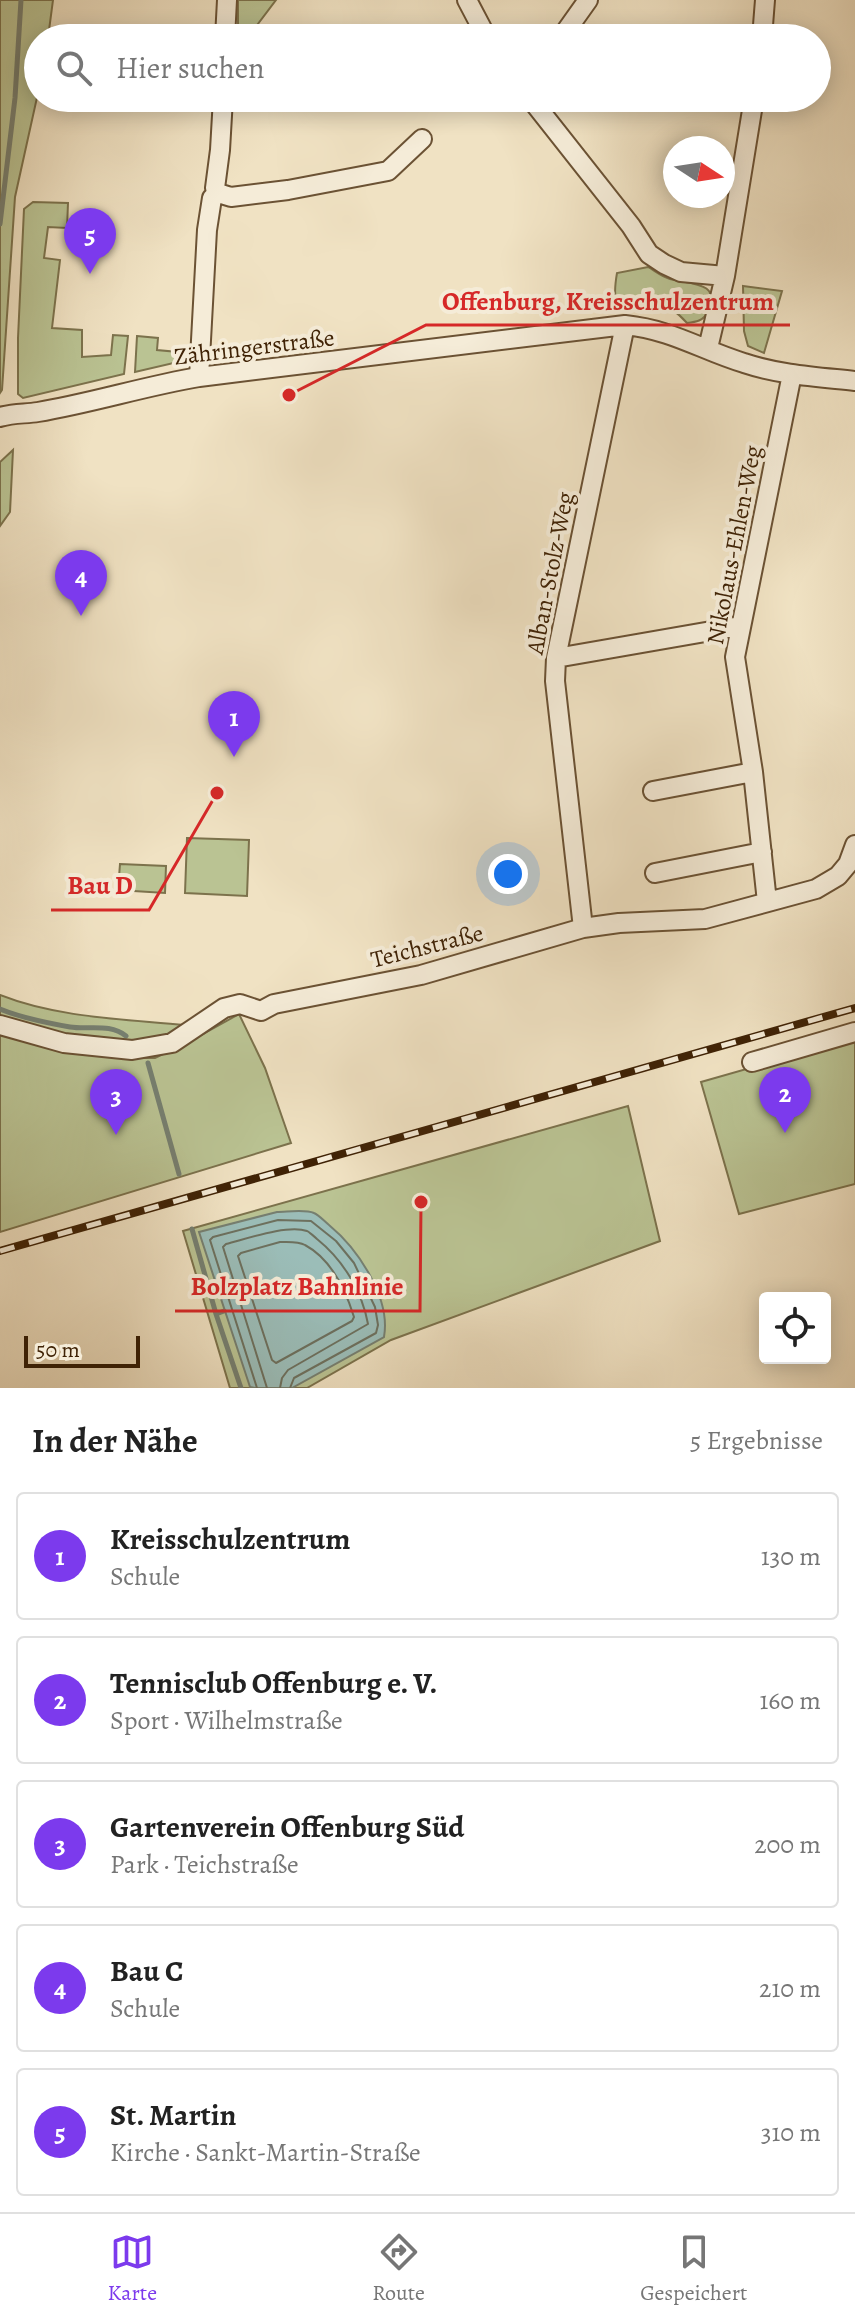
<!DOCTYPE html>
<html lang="de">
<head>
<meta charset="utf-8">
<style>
	:root { --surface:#fff; --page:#f6f6f6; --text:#222; --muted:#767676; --line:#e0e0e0; --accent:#7c3aed }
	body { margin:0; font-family:Alegreya,serif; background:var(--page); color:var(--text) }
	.controls { position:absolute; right:24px; bottom:24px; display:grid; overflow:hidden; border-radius:8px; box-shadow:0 4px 20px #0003 }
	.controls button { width:72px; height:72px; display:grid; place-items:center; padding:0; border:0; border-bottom:2px solid var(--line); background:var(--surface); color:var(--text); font:40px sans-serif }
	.compass { position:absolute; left:663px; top:136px; width:72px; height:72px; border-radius:50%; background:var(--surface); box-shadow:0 4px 20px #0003; rotate:102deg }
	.scale { position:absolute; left:24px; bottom:20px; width:116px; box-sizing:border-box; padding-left:8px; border:4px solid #3f2205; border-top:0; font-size:22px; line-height:28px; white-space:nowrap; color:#3f2205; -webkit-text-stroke:6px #f5ecd8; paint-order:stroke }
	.you { position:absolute; left:508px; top:874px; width:28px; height:28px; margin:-20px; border:6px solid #fff; border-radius:50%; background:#1a73e8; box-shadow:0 0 0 12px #1a73e833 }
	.badge { display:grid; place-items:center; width:52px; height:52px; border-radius:50%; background:var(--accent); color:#fff; font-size:26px; font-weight:700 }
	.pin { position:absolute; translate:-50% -66px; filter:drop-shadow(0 2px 4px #0008) }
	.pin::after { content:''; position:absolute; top:42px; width:28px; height:24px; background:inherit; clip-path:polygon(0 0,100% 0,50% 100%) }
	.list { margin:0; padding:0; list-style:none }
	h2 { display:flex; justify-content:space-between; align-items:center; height:104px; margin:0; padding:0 32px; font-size:34px }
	h2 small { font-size:26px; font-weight:400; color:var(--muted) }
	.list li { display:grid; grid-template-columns:52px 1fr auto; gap:24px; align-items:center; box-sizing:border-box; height:128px; margin:0 16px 16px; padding:0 16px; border:2px solid var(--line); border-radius:8px }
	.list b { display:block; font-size:30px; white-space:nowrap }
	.list p { margin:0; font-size:26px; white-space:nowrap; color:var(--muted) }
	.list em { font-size:26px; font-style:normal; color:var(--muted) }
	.icon { flex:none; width:44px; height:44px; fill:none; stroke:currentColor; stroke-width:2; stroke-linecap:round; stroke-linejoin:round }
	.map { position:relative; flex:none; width:855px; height:1388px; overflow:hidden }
	.search { position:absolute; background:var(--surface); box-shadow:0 4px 20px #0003; left:24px; right:24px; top:24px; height:88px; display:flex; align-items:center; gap:20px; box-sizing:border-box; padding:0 28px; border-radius:44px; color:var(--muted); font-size:30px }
	.sheet { height:824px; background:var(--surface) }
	nav { display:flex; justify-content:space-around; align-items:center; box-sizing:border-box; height:112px; border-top:2px solid var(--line); background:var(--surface); font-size:22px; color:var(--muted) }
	nav a { display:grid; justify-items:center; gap:4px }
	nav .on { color:var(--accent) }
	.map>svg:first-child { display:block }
	.green { fill:#bac393; stroke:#7c724c; stroke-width:2 }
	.water { fill:#9bbdb8; stroke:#767f70; stroke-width:2 }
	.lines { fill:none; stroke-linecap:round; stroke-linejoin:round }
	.shore { stroke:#6d705e; stroke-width:2 }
	.stream { stroke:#767f70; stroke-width:5 }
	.street-casing { stroke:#6b5234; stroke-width:22 }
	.street { stroke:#f5ecd8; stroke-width:18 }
	.rail-casing { stroke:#3f2205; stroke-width:8 }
	.rail { stroke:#f5ecd8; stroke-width:5; stroke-dasharray:15; stroke-linecap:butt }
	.labels { text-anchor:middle; stroke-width:8; stroke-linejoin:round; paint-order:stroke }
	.street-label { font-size:24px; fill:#3f2205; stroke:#f5ecd8 }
	.leader { fill:none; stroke:#d62828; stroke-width:3 }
	.callout-dot { fill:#d62828; stroke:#f5ecd8; stroke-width:3 }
	.callout-label { font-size:26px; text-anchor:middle; font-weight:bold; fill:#d62828; stroke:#f5ecd8; stroke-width:8; stroke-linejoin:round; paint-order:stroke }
</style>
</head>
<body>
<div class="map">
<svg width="855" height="1388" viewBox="0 0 855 1388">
	<rect width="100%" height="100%" fill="#f0e2c3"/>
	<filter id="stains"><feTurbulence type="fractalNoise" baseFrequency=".0025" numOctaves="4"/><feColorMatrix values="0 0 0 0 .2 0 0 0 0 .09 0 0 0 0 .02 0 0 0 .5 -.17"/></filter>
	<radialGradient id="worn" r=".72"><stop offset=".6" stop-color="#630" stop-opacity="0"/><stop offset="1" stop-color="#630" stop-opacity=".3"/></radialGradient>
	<path class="green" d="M 0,0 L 53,0 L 48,38 L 38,38 L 38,93 L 15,197 L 2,390 L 0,393 Z
		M 238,0 L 276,0 L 251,33 L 238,31 Z
		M 33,202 L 68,203 L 67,228 L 48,227 L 44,258 L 60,260 L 52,328 L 82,330 L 82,357 L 111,355 L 113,335 L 128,336 L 124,374 L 23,398 L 18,394 L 18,338 L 24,209 Z
		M 648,267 C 655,271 662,277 670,279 C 688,284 723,281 708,312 C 703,321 696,322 687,323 C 679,314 666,303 654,301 C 626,297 609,320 617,273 Z
		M 743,286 L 782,291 L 764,353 L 748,346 L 744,331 Z
		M 137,336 L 158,338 L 157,350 L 178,352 L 178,362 L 135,372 Z
		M 13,450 L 10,512 L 0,526 L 0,462 Z
		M 187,838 L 249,840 L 247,896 L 185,893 Z
		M 120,864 L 166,866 L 165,893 L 118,890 Z
		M 0,995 C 58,1018 124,1019 185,1025 L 175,1036 L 137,1043 L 52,1034 L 0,1019 Z
		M 239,1014 L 265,1068 L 291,1143 L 0,1232 L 0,1031 L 134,1058 L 155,1058 L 192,1040 Z
		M 855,1038 L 855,1184 L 739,1214 L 701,1082 Z
		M 628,1106 L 660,1241 L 391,1340 L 307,1388 L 230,1388 L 183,1231 Z"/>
	<path class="water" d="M 277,1212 C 287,1212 305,1209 314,1213 C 319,1215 325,1222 329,1225 C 358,1249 391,1298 384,1337 L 292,1388 L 255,1388 L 250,1387 L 199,1232 Z"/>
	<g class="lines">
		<path class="shore" d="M 280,1242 C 288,1242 298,1241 305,1245 C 331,1259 346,1291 354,1317 L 352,1321 L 276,1363 L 272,1360 L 238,1256 L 241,1253 Z
			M 257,1388 L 210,1240 L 213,1237 L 278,1220 L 311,1221 L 336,1241 L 354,1263 L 375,1307 L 378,1325 L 376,1333 L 294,1378 L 290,1388
			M 267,1388 L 223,1247 L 226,1244 C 246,1239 288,1224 307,1231 C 308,1231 316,1238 317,1239 C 343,1260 362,1291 368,1324 L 288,1370 L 282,1378 L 280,1388"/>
		<path class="stream" d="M 0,224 L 15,98 L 21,0
			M 0,1009 C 22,1018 47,1023 70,1027 C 89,1030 110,1023 126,1036
			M 148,1063 L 179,1174
			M 192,1229 L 216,1314 L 241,1388
			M 216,1314 L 224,1311"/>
		<g class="street-casing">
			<path id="street" d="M 467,0 L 487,38
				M 225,38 L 227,0
				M 561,38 L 588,0
				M 762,38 L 765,0
				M 530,98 L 631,226 L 649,254 L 664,264 L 681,272 L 725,276
				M 215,188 L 220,150 L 223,98
				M 218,193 L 231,197 L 288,190 L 388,171 L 422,139
				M 708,348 L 725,276 L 754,98
				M 199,377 L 207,230 L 212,198
				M 0,417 C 13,413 25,414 38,412 C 92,403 145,386 199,377 L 625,325 C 673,330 701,350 744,363 C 780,375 818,377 855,381
				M 556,658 L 740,626
				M 653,791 L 753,772
				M 655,873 L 762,852
				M 767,902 L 753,772 L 735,657 L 792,374
				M 583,928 L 555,681 L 556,658 L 625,325
				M 0,1025 L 64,1043 L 132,1050 L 172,1043 L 224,1008 L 240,1004 L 261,1011 L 274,1004 L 421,975 L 583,928 L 619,923 L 705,919 L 816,889 L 838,876 L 848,864 L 855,845
				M 752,1062 L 855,1032"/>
		</g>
		<use href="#street" class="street"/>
		<g class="rail-casing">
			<path id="rail" d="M 0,1251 L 855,1008"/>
		</g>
		<use href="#rail" class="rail"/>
	</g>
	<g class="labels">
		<g class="street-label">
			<text transform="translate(254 347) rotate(-7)" y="8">Zähringerstraße</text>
			<text transform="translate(734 545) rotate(-79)" y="8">Nikolaus-Ehlen-Weg</text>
			<text transform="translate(550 573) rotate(-79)" y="8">Alban-Stolz-Weg</text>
			<text transform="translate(427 946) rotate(-14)" y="8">Teichstraße</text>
		</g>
	</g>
	<path class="leader" d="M289 395L426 325H790M217 793L149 910H51M421 1202L420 1311H175"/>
	<g class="callout-dot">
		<circle cx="289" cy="395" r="8"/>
		<circle cx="217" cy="793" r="8"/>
		<circle cx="421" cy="1202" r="8"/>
	</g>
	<g class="callout-label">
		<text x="608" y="310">Offenburg, Kreisschulzentrum</text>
		<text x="100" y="894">Bau D</text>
		<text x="297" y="1295">Bolzplatz Bahnlinie</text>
	</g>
	<rect width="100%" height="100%" filter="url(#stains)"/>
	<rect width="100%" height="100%" fill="url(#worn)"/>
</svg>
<div class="controls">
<button><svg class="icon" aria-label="locate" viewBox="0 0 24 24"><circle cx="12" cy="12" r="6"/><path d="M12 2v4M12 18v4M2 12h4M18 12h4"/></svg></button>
</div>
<svg class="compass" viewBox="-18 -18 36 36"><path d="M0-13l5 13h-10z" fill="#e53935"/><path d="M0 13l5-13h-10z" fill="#767676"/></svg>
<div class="scale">50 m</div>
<div class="you"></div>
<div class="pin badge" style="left:234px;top:757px">1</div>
<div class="pin badge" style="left:785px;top:1133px">2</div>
<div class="pin badge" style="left:116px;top:1135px">3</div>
<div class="pin badge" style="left:81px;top:616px">4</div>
<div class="pin badge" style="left:90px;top:274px">5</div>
<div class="search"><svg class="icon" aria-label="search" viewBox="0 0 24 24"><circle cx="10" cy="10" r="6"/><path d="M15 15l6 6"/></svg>Hier suchen</div>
</div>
<section class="sheet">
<h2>In der Nähe<small>5 Ergebnisse</small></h2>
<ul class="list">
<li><span class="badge">1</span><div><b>Kreisschulzentrum</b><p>Schule</p></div><em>130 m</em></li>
<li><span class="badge">2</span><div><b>Tennisclub Offenburg e. V.</b><p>Sport · Wilhelmstraße</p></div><em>160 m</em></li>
<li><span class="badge">3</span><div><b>Gartenverein Offenburg Süd</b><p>Park · Teichstraße</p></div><em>200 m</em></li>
<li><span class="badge">4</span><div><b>Bau C</b><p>Schule</p></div><em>210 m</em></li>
<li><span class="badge">5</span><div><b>St. Martin</b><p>Kirche · Sankt-Martin-Straße</p></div><em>310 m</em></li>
</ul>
</section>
<nav>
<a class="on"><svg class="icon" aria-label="map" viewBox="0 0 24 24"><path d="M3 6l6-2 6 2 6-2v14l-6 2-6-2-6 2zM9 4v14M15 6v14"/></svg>Karte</a>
<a><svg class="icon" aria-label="directions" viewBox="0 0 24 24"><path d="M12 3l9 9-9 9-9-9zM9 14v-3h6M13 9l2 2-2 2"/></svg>Route</a>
<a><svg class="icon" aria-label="saved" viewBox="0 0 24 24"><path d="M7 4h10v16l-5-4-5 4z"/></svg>Gespeichert</a>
</nav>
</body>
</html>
